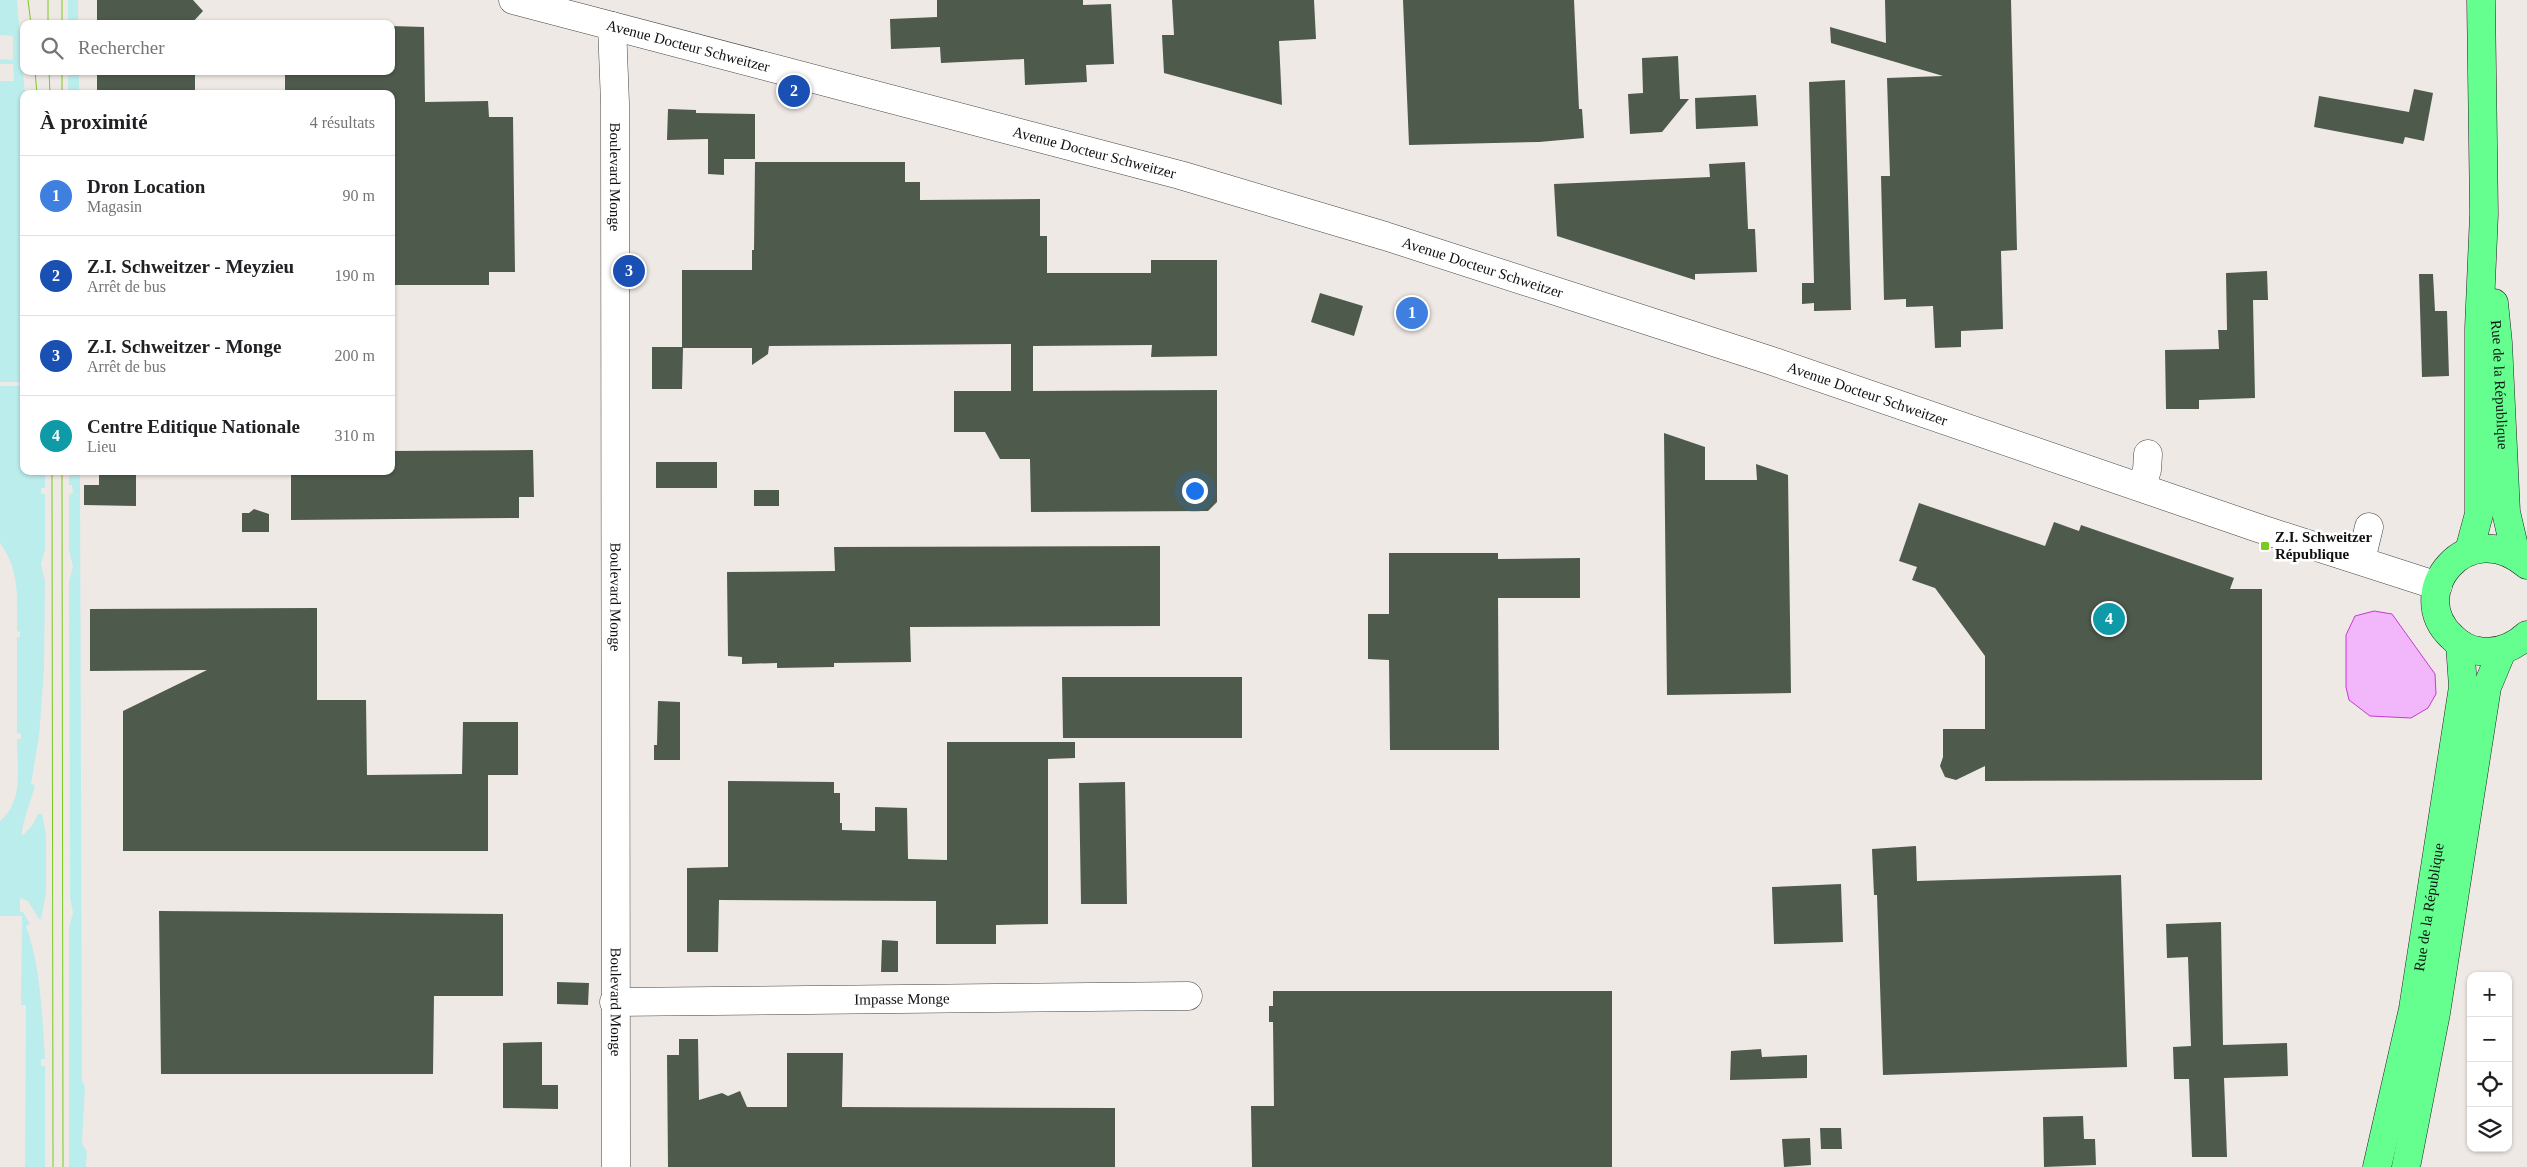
<!DOCTYPE html>
<html lang="fr">
<head>
<meta charset="utf-8">
<style>
	:root { --surface:#fff; --page:#f6f6f6; --text:#202124; --muted:#757577; --line:#e0e0e0; --accent:#486d22 }
	body { margin:0; font-family:"Times New Roman",serif; background:var(--page); color:var(--text) }
	.controls { position:absolute; right:15px; bottom:15px; display:grid; overflow:hidden; border-radius:10px; box-shadow:0 1px 4px #0004 }
	.controls button { width:45px; height:45px; display:grid; place-items:center; padding:0; border:0; border-bottom:1px solid var(--line); background:var(--surface); color:var(--text); font:25px sans-serif }
	.you { position:absolute; left:1194px; top:490px; width:18px; height:18px; margin:-12px; border:4px solid #fff; border-radius:50%; background:#1a73e8; box-shadow:0 0 0 8px #1a73e833 }
	.badge { display:grid; place-items:center; width:32px; height:32px; border-radius:50%; background:var(--accent); color:#fff; font-size:16px; font-weight:700 }
	.pin { position:absolute; translate:-50% -50%; border:2px solid #fff; box-shadow:0 1px 5px #0006 }
	.list { margin:0; padding:0; list-style:none }
	h2 { display:flex; justify-content:space-between; align-items:center; height:65px; margin:0; padding:0 20px; font-size:21px }
	h2 small { font-size:16px; font-weight:400; color:var(--muted) }
	.list li { display:grid; grid-template-columns:32px 1fr auto; gap:15px; align-items:center; box-sizing:border-box; height:80px; padding:0 20px; border-top:1px solid var(--line) }
	.list b { display:block; font-size:19px; white-space:nowrap }
	.list p { margin:0; font-size:16px; white-space:nowrap; color:var(--muted) }
	.list em { font-size:16px; font-style:normal; color:var(--muted) }
	.icon { flex:none; width:28px; height:28px; fill:none; stroke:currentColor; stroke-width:2; stroke-linecap:round; stroke-linejoin:round }
	.map { position:relative; flex:none; width:2527px; height:1167px; overflow:hidden }
	.search { position:absolute; background:var(--surface); box-shadow:0 1px 4px #0004; left:20px; top:20px; width:375px; height:55px; display:flex; align-items:center; gap:12px; box-sizing:border-box; padding:0 18px; border-radius:10px; color:var(--muted); font-size:19px }
	.panel { position:absolute; background:var(--surface); box-shadow:0 1px 4px #0004; left:20px; top:90px; width:375px; height:385px; border-radius:10px }
	.map>svg:first-child { display:block }
	.industrial { fill:#efe9e5; fill-rule:evenodd }
	.green { fill:#bbeded }
	.water { fill:#f2b6fa; stroke:#c838d5 }
	.building { fill:#4e5a4c }
	.lines { fill:none; stroke-linecap:round; stroke-linejoin:round }
	.minor-casing { stroke:#444; stroke-width:29 }
	.major-casing { stroke:#222; stroke-width:29 }
	.minor { stroke:#fff; stroke-width:28 }
	.major { stroke:#64ff8f; stroke-width:28 }
	.tram { stroke:#7aca1f; stroke-width:1 }
	.poi-dot { fill:#7aca1f; stroke:#fff; stroke-width:2 }
	.labels { text-anchor:middle; stroke-width:5; stroke-linejoin:round; paint-order:stroke }
	.street-label { font-size:15px; fill:#111; stroke:#fff }
	.poi-label { font-size:15px; font-weight:bold; fill:#111; stroke:#fff; text-anchor:start }
</style>
</head>
<body>
<div class="map">
<svg width="2527" height="1167" viewBox="0 0 2527 1167">
	<rect width="100%" height="100%" fill="#f4fff8"/>
	<path class="industrial" d="M 0,0 L 2527,0 L 2527,1167 L 0,1167 ZM 24,24 L 391,24 L 391,71 L 24,71 ZM 24,94 L 391,94 L 391,471 L 24,471 ZM 2471,976 L 2508,976 L 2508,1148 L 2471,1148 Z"/>
	<path class="green" d="M 0,0 L 17,0 L 25,94 L 23,382 L 0,382 L 0,81 L 14,81 L 13,64 L 0,64 L 0,59 L 13,60 L 13,36 L 0,35 Z
		M 68,0 L 78,0 L 78,24 L 68,24 Z
		M 68,71 L 79,71 L 79,94 L 68,94 Z
		M 0,386 L 24,386 L 24,471 L 45,471 L 45,488 L 41,488 L 41,494 L 45,494 L 45,550 L 41,564 L 45,582 L 44,669 L 39,736 L 31,784 L 35,785 C 32,799 21,825 22,836 L 32,826 L 38,814 L 42,814 L 46,834 L 46,894 L 41,919 L 39,919 L 28,901 L 20,898 L 20,912 L 23,912 L 30,924 L 26,926 C 41,967 42,1015 45,1059 L 41,1059 L 41,1066 L 45,1066 L 45,1167 L 25,1167 L 26,1005 L 21,1005 L 22,916 L 0,916 L 0,821 C 24,801 17,767 17,739 L 21,739 L 21,734 L 17,733 L 17,637 L 20,637 L 20,632 L 17,631 C 17,598 20,570 0,543 Z
		M 69,471 L 80,471 L 82,1081 L 85,1087 L 82,1143 L 87,1152 L 86,1167 L 69,1167 L 69,927 L 73,913 L 70,897 L 69,581 L 73,567 L 69,550 L 69,494 L 73,493 L 72,485 L 69,485 Z"/>
	<path class="water" d="M 2374,611 L 2392,614 L 2435,674 L 2436,694 L 2428,708 L 2411,718 L 2370,716 L 2349,700 L 2346,687 L 2346,635 L 2355,616 Z"/>
	<path class="building" d="M 97,0 L 193,0 L 203,11 L 191,24 L 97,24 Z
		M 937,0 L 1083,0 L 1083,5 L 1111,4 L 1114,64 L 1086,65 L 1087,82 L 1025,85 L 1024,59 L 941,63 L 940,47 L 891,49 L 890,19 L 937,17 Z
		M 1172,0 L 1314,0 L 1316,39 L 1279,41 L 1282,105 L 1164,73 L 1162,35 L 1174,35 Z
		M 1403,0 L 1574,0 L 1579,109 L 1582,109 L 1584,138 L 1539,142 L 1409,145 Z
		M 1885,0 L 2011,0 L 2017,250 L 2001,251 L 2003,329 L 1961,331 L 1961,347 L 1935,348 L 1933,306 L 1906,307 L 1906,299 L 1884,300 L 1881,176 L 1890,176 L 1887,78 L 1943,76 L 1831,43 L 1830,27 L 1886,43 Z
		M 391,26 L 424,27 L 425,102 L 488,101 L 489,117 L 513,117 L 515,272 L 489,272 L 489,285 L 391,285 L 391,94 L 285,94 L 285,71 L 391,71 Z
		M 1678,56 L 1680,99 L 1689,99 L 1662,132 L 1630,134 L 1628,94 L 1643,93 L 1642,58 Z
		M 97,71 L 195,71 L 195,94 L 97,94 Z
		M 1845,80 L 1851,310 L 1814,311 L 1814,303 L 1802,304 L 1802,283 L 1814,283 L 1809,82 Z
		M 2414,89 L 2433,93 L 2424,141 L 2405,137 L 2403,144 L 2314,127 L 2319,96 L 2409,112 Z
		M 1756,95 L 1758,126 L 1696,129 L 1695,98 Z
		M 668,109 L 696,110 L 696,113 L 755,114 L 755,159 L 724,159 L 724,175 L 708,174 L 708,139 L 667,140 Z
		M 755,162 L 905,162 L 905,182 L 920,182 L 920,200 L 1040,199 L 1040,236 L 1047,236 L 1047,273 L 1151,273 L 1151,260 L 1217,260 L 1217,356 L 1151,357 L 1152,345 L 1033,346 L 1033,391 L 1217,390 L 1217,502 L 1208,511 L 1031,512 L 1030,459 L 1000,459 L 985,432 L 954,432 L 954,391 L 1011,391 L 1011,344 L 769,346 L 768,354 L 752,365 L 752,348 L 683,348 L 682,389 L 652,389 L 652,347 L 682,347 L 682,270 L 752,270 L 752,250 L 754,250 Z
		M 1745,162 L 1748,229 L 1755,229 L 1757,272 L 1695,274 L 1695,280 L 1557,236 L 1554,184 L 1710,177 L 1709,164 Z
		M 2267,271 L 2268,300 L 2253,300 L 2255,398 L 2199,400 L 2199,409 L 2166,409 L 2165,350 L 2219,349 L 2218,330 L 2227,330 L 2226,273 Z
		M 2419,274 L 2433,274 L 2435,311 L 2447,311 L 2449,376 L 2422,377 Z
		M 1320,293 L 1363,306 L 1354,336 L 1311,322 Z
		M 1664,433 L 1705,447 L 1705,480 L 1757,480 L 1756,464 L 1788,475 L 1791,693 L 1667,695 Z
		M 533,450 L 534,497 L 519,497 L 519,518 L 291,520 L 291,471 L 391,471 L 391,451 Z
		M 656,462 L 717,462 L 717,488 L 656,488 Z
		M 99,471 L 136,471 L 136,506 L 84,505 L 84,485 L 99,485 Z
		M 754,490 L 779,490 L 779,506 L 754,506 Z
		M 1919,503 L 2045,546 L 2054,522 L 2079,531 L 2081,525 L 2234,578 L 2230,589 L 2262,589 L 2262,780 L 1985,781 L 1985,766 L 1956,780 L 1945,777 L 1940,766 L 1943,757 L 1943,729 L 1985,729 L 1985,656 L 1935,588 L 1912,580 L 1917,567 L 1899,561 Z
		M 254,509 L 269,514 L 269,532 L 242,532 L 242,513 L 249,513 Z
		M 1160,546 L 1160,626 L 910,627 L 911,662 L 834,663 L 834,667 L 777,668 L 777,663 L 742,664 L 742,657 L 728,656 L 727,572 L 835,571 L 834,547 Z
		M 1389,553 L 1498,553 L 1498,559 L 1580,558 L 1580,598 L 1498,598 L 1499,750 L 1390,750 L 1389,660 L 1368,659 L 1368,614 L 1389,614 Z
		M 317,608 L 317,700 L 366,700 L 367,775 L 462,774 L 463,722 L 518,722 L 518,775 L 488,775 L 488,851 L 123,851 L 123,711 L 207,670 L 90,671 L 90,609 Z
		M 1062,677 L 1242,677 L 1242,738 L 1063,738 Z
		M 658,701 L 680,702 L 680,760 L 654,760 L 654,745 L 657,745 Z
		M 947,742 L 1075,742 L 1075,758 L 1048,759 L 1048,924 L 996,925 L 996,944 L 936,944 L 936,901 L 719,900 L 718,952 L 687,952 L 687,868 L 728,867 L 728,781 L 834,782 L 834,793 L 840,793 L 840,823 L 842,823 L 842,830 L 875,831 L 875,807 L 907,808 L 908,859 L 947,860 Z
		M 1125,782 L 1127,904 L 1081,904 L 1079,783 Z
		M 1916,846 L 1917,881 L 2121,875 L 2127,1067 L 1883,1075 L 1877,895 L 1874,895 L 1872,849 Z
		M 1841,884 L 1843,942 L 1774,944 L 1772,887 Z
		M 159,911 L 503,914 L 503,996 L 434,996 L 433,1074 L 161,1074 Z
		M 2221,922 L 2223,1045 L 2287,1043 L 2288,1076 L 2224,1078 L 2227,1157 L 2192,1157 L 2189,1079 L 2174,1079 L 2173,1047 L 2191,1046 L 2188,957 L 2167,958 L 2166,924 Z
		M 882,940 L 898,941 L 898,972 L 881,972 Z
		M 557,982 L 589,983 L 588,1005 L 557,1004 Z
		M 1273,991 L 1612,991 L 1612,1167 L 1252,1167 L 1251,1106 L 1274,1106 L 1273,1022 L 1269,1022 L 1269,1006 L 1273,1006 Z
		M 679,1039 L 698,1039 L 699,1100 L 722,1093 L 728,1096 L 740,1091 L 747,1107 L 787,1107 L 787,1053 L 843,1053 L 842,1107 L 1115,1108 L 1115,1167 L 668,1167 L 667,1055 L 679,1055 Z
		M 542,1042 L 542,1085 L 558,1085 L 558,1109 L 503,1108 L 503,1043 Z
		M 1761,1049 L 1762,1057 L 1807,1055 L 1807,1078 L 1730,1080 L 1731,1051 Z
		M 2083,1116 L 2084,1139 L 2095,1139 L 2096,1165 L 2044,1167 L 2043,1117 Z
		M 1820,1128 L 1841,1128 L 1842,1149 L 1821,1149 Z
		M 1810,1138 L 1811,1165 L 1784,1167 L 1782,1139 Z"/>
	<g class="lines">
		<g class="minor-casing">
			<g id="minor">
				<path id="s1" d="M 513,0 L 1180,175 L 1385,236 L 1769,360 L 2261,529 L 2438,586"/>
				<path id="s2" d="M 612,26 L 615,103 L 616,1167"/>
				<path d="M 2141,487 L 2147,470 L 2148,454"/>
				<path d="M 2361,560 L 2369,527"/>
				<path id="s3" d="M 614,1002 L 1188,996"/>
			</g>
		</g>
		<g class="major-casing">
			<g id="major">
				<path id="s4" d="M 2494,303 L 2498,343 L 2506,512 L 2516,555"/>
				<path d="M 2469,551 L 2479,514 L 2479,328 L 2484,214 L 2481,0"/>
				<path d="M 2527,565 C 2468,514 2404,593 2452,637 C 2460,645 2468,650 2479,651 C 2498,654 2513,648 2527,635"/>
				<path id="s5" d="M 2377,1167 L 2413,1009 L 2463,687 L 2460,644"/>
				<path d="M 2406,1167 L 2436,1013 L 2487,687 L 2502,651"/>
			</g>
		</g>
		<use href="#minor" class="minor"/>
		<use href="#major" class="major"/>
		<path class="tram" d="M 28,0 L 31,24
			M 48,0 L 48,24
			M 62,24 L 62,0
			M 35,71 L 37,94
			M 49,71 L 50,94
			M 62,94 L 62,71
			M 52,471 L 53,1167
			M 62,471 L 63,1167"/>
	</g>
	<rect class="poi-dot" x="2260" y="541" width="10" height="10" rx="2.5"/>
	<g class="labels">
		<g class="street-label">
			<text dy="5" stroke="none"><textPath href="#s1" startOffset="181">Avenue Docteur Schweitzer</textPath></text>
			<text dy="5" stroke="none"><textPath href="#s1" startOffset="601">Avenue Docteur Schweitzer</textPath></text>
			<text dy="5" stroke="none"><textPath href="#s2" startOffset="151">Boulevard Monge</textPath></text>
			<text dy="5" stroke="none"><textPath href="#s1" startOffset="1006">Avenue Docteur Schweitzer</textPath></text>
			<text dy="5" stroke="none"><textPath href="#s4" startOffset="82">Rue de la République</textPath></text>
			<text dy="5" stroke="none"><textPath href="#s1" startOffset="1411">Avenue Docteur Schweitzer</textPath></text>
			<text dy="5" stroke="none"><textPath href="#s2" startOffset="571">Boulevard Monge</textPath></text>
			<text dy="5" stroke="none"><textPath href="#s5" startOffset="265">Rue de la République</textPath></text>
			<text dy="5" stroke="none"><textPath href="#s3" startOffset="288">Impasse Monge</textPath></text>
			<text dy="5" stroke="none"><textPath href="#s2" startOffset="976">Boulevard Monge</textPath></text>
		</g>
		<g class="poi-label">
			<text x="2275" y="542">Z.I. Schweitzer<tspan x="2275" dy="17">République</tspan></text>
		</g>
	</g>
</svg>
<div class="controls">
<button>+</button>
<button>−</button>
<button><svg class="icon" aria-label="locate" viewBox="0 0 24 24"><circle cx="12" cy="12" r="6"/><path d="M12 2v4M12 18v4M2 12h4M18 12h4"/></svg></button>
<button><svg class="icon" aria-label="layers" viewBox="0 0 24 24"><path d="M12 4l9 5-9 5-9-5zM3 14l9 5 9-5"/></svg></button>
</div>
<div class="you"></div>
<div class="pin badge" style="left:1412px;top:313px;background:#3f7fe0">1</div>
<div class="pin badge" style="left:794px;top:91px;background:#1a4fb4">2</div>
<div class="pin badge" style="left:629px;top:271px;background:#1a4fb4">3</div>
<div class="pin badge" style="left:2109px;top:619px;background:#0f9aa8">4</div>
<div class="search"><svg class="icon" aria-label="search" viewBox="0 0 24 24"><circle cx="10" cy="10" r="6"/><path d="M15 15l6 6"/></svg>Rechercher</div>
<section class="panel">
<h2>À proximité<small>4 résultats</small></h2>
<ul class="list">
<li><span class="badge" style="background:#3f7fe0">1</span><div><b>Dron Location</b><p>Magasin</p></div><em>90 m</em></li>
<li><span class="badge" style="background:#1a4fb4">2</span><div><b>Z.I. Schweitzer - Meyzieu</b><p>Arrêt de bus</p></div><em>190 m</em></li>
<li><span class="badge" style="background:#1a4fb4">3</span><div><b>Z.I. Schweitzer - Monge</b><p>Arrêt de bus</p></div><em>200 m</em></li>
<li><span class="badge" style="background:#0f9aa8">4</span><div><b>Centre Editique Nationale</b><p>Lieu</p></div><em>310 m</em></li>
</ul>
</section>
</div>
</body>
</html>
